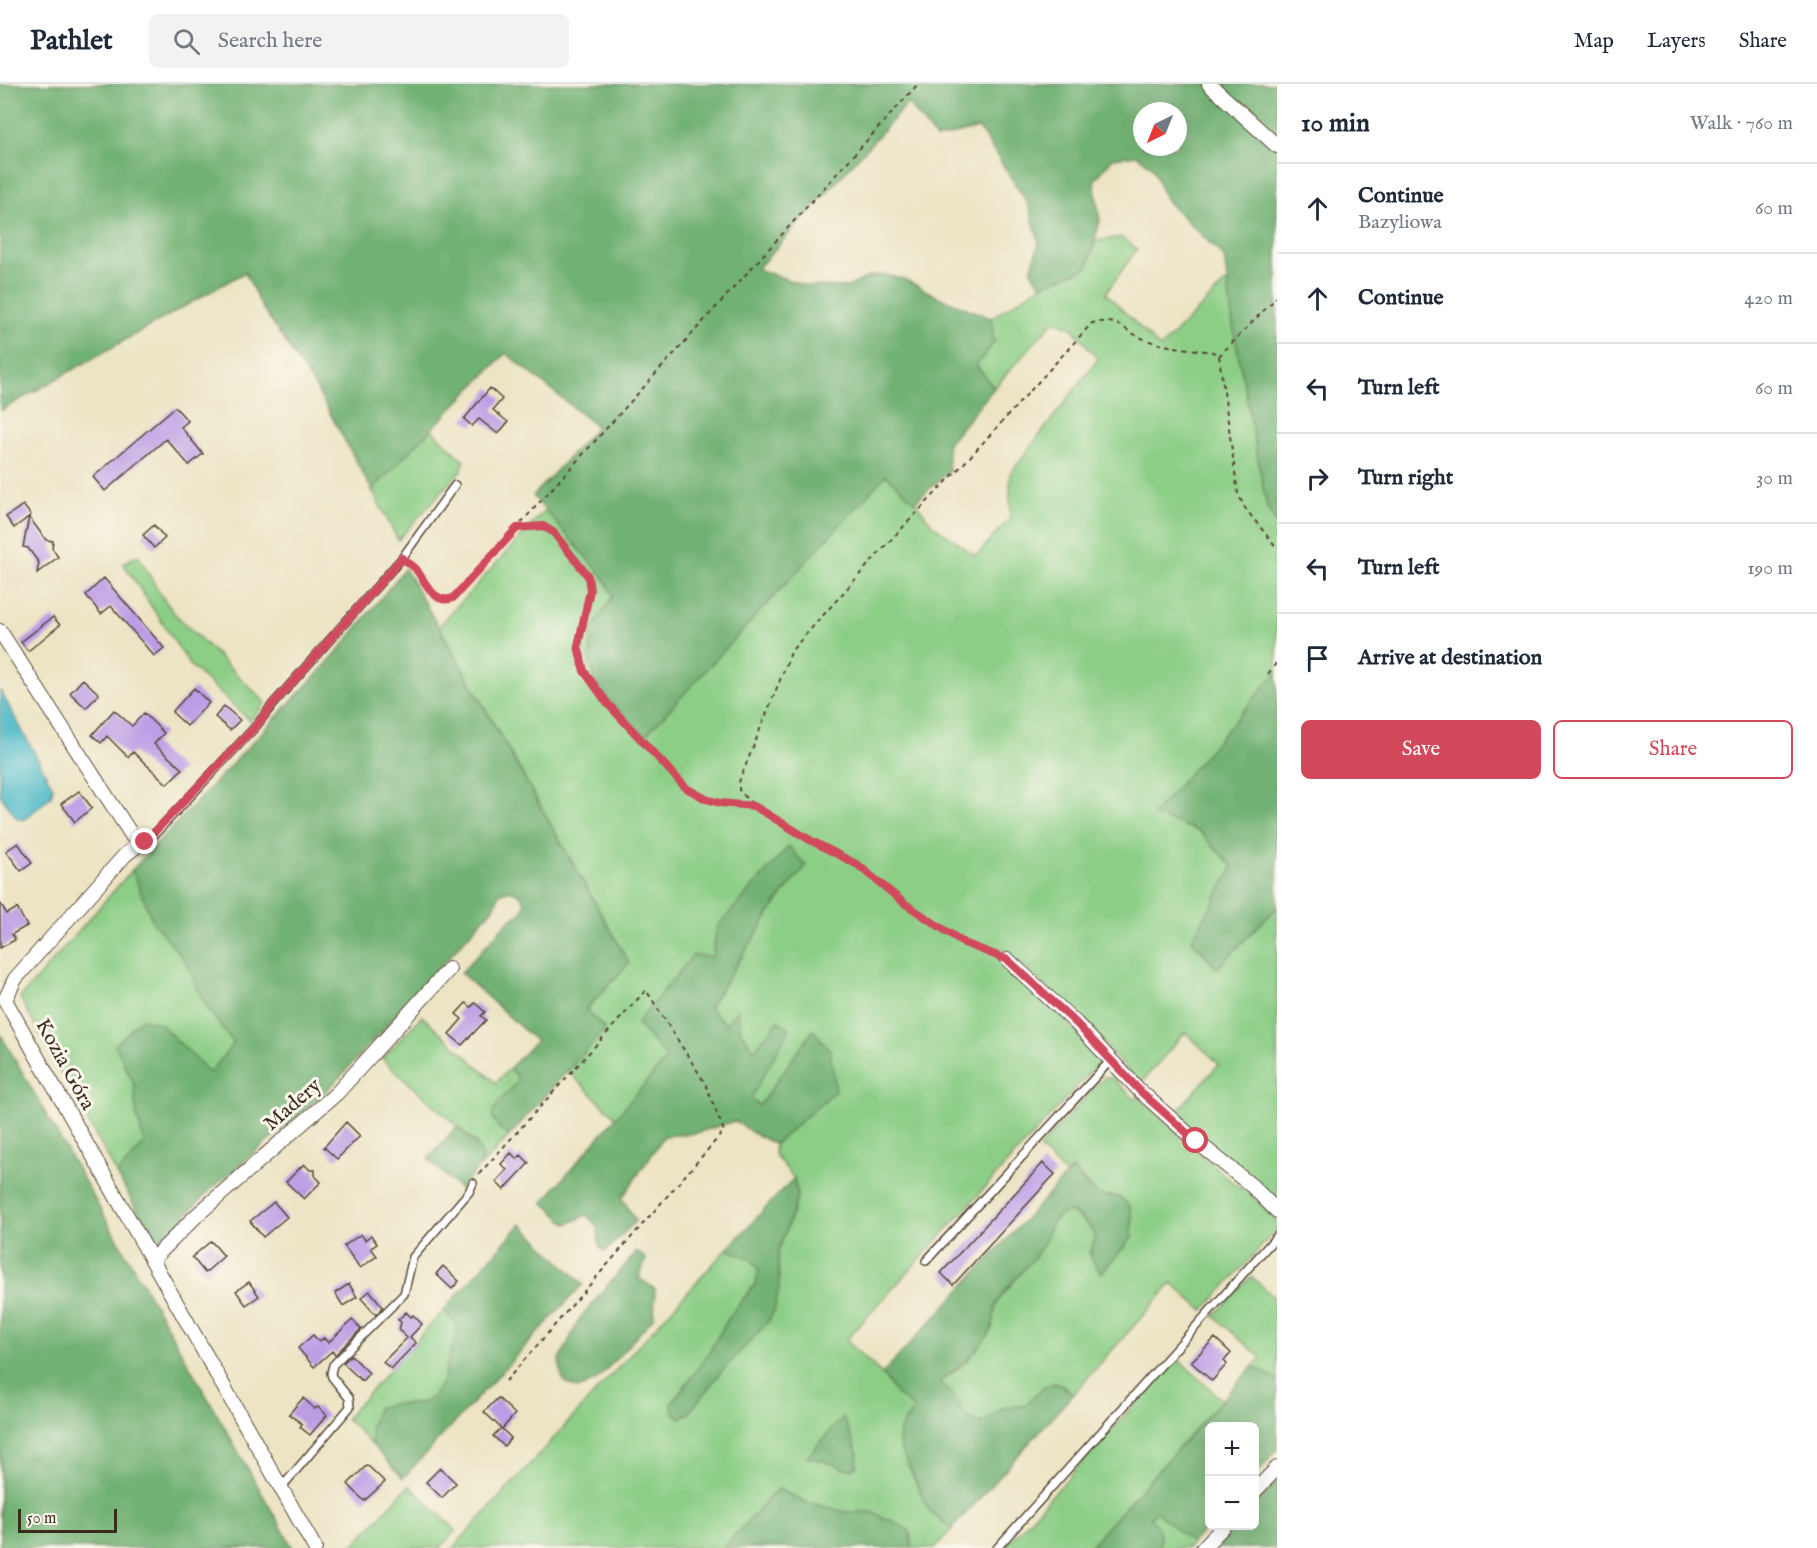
<!DOCTYPE html>
<html lang="en">
<head>
<meta charset="utf-8">
<style>
	:root { --surface:#fff; --page:#f2f2f3; --text:#1f2937; --muted:#747a83; --line:#e0e1e3; --accent:#d1495b }
	body { margin:0; font-family:"IM FELL English",serif; background:var(--page); color:var(--text) }
	.controls { position:absolute; right:18px; bottom:18px; display:grid; overflow:hidden; border-radius:9px; box-shadow:0 6px 24px #0002 }
	.controls button { width:54px; height:54px; display:grid; place-items:center; padding:0; border:0; border-bottom:2px solid var(--line); background:var(--surface); color:var(--text); font:30px sans-serif }
	.compass { position:absolute; left:1133px; top:18px; width:54px; height:54px; border-radius:50%; background:var(--surface); box-shadow:0 6px 24px #0002; rotate:223deg }
	.scale { position:absolute; left:18px; bottom:15px; width:99px; box-sizing:border-box; padding-left:6px; border:3px solid #3b2a1e; border-top:0; font-size:16px; line-height:21px; white-space:nowrap; color:#3b2a1e; -webkit-text-stroke:4px #fbf7ec; paint-order:stroke }
	.stop { position:absolute; width:18px; height:18px; margin:-14px; border:4px solid #d1495b; border-radius:50%; background:#fff }
	.stop.end { background:#d1495b; border-color:#fff; box-shadow:0 2px 6px #0008 }
	.list { margin:0; padding:0; list-style:none }
	h2 { display:flex; justify-content:space-between; align-items:center; height:78px; margin:0; padding:0 24px; font-size:26px }
	h2 small { font-size:20px; font-weight:400; color:var(--muted) }
	.list li { display:grid; grid-template-columns:39px 1fr auto; gap:18px; align-items:center; box-sizing:border-box; height:90px; padding:0 24px; border-top:2px solid var(--line) }
	.list b { display:block; font-size:22px; white-space:nowrap }
	.list p { margin:0; font-size:20px; white-space:nowrap; color:var(--muted) }
	.list em { font-size:20px; font-style:normal; color:var(--muted) }
	.actions { display:flex; gap:12px; padding:18px 24px }
	.actions a { flex:1; padding:14px 0; border:2px solid var(--accent); border-radius:9px; text-align:center; font-size:21px; color:var(--accent) }
	.actions .main { background:var(--accent); color:#fff }
	.icon { flex:none; width:33px; height:33px; fill:none; stroke:currentColor; stroke-width:2; stroke-linecap:round; stroke-linejoin:round }
	.map { position:relative; flex:none; width:1277px; height:1464px; overflow:hidden }
	header { display:flex; align-items:center; gap:36px; box-sizing:border-box; height:84px; padding:0 30px; background:var(--surface); border-bottom:2px solid var(--line) }
	header strong { font-size:28px }
	nav { display:flex; gap:33px; margin-inline-start:auto; font-size:21px }
	.search { width:420px; height:54px; background:var(--page); display:flex; align-items:center; gap:15px; box-sizing:border-box; padding:0 21px; border-radius:9px; color:var(--muted); font-size:22px }
	main { display:flex }
	aside { flex:1; background:var(--surface) }
	.map>svg:first-child { display:block }
	.green { fill:#8cce86; stroke:#647c52; stroke-width:1.5; fill-rule:evenodd }
	.forest { fill:#71b173; stroke:#566e48; stroke-width:1.5; fill-rule:evenodd }
	.water { fill:#4cb9c7; stroke:#447272; stroke-width:1.5 }
	.building { fill:#bb9ce5 }
	.lines { fill:none; stroke-linecap:round; stroke-linejoin:round }
	.service-casing { stroke:#564637; stroke-width:10 }
	.minor-casing { stroke:#564637; stroke-width:16 }
	.path { stroke:#564637; stroke-width:2; stroke-dasharray:4.5 4.5; stroke-linecap:butt }
	.service { stroke:#fff; stroke-width:7 }
	.minor { stroke:#fff; stroke-width:14 }
	.route { stroke:#d1495b; stroke-width:8 }
	.labels { text-anchor:middle; stroke-width:6; stroke-linejoin:round; paint-order:stroke }
	.street-label { font-size:21px; fill:#3b2a1e; stroke:#fbf7ec }
</style>
</head>
<body>
<header>
<strong>Pathlet</strong>
<div class="search"><svg class="icon" aria-label="search" viewBox="0 0 24 24"><circle cx="10" cy="10" r="6"/><path d="M15 15l6 6"/></svg>Search here</div>
<nav><a>Map</a><a>Layers</a><a>Share</a></nav>
</header>
<main>
<div class="map">
<svg width="1277" height="1464" viewBox="0 0 1277 1464">
	<rect width="100%" height="100%" fill="#fbf7ec"/>
	<filter id="ink" filterUnits="userSpaceOnUse"><feTurbulence type="fractalNoise" baseFrequency=".0167" numOctaves="2"/><feDisplacementMap in="SourceGraphic" scale="12" xChannelSelector="R" yChannelSelector="G"/><feConvolveMatrix kernelMatrix="1 2 1 2 8 2 1 2 1" color-interpolation-filters="sRGB"/></filter>
	<filter id="wash" filterUnits="userSpaceOnUse"><feTurbulence type="fractalNoise" baseFrequency=".008" numOctaves="4" result="noise"/><feDisplacementMap in="SourceGraphic" scale="24" xChannelSelector="R" yChannelSelector="G"/><feGaussianBlur stdDeviation="1.35" result="paint"/><feColorMatrix in="noise" values="0 0 0 0 0 0 0 0 0 0 0 0 0 0 0 0 0 1.4 0 .05"/><feComposite in="paint" operator="in"/></filter>
	<g filter="url(#wash)">
		<rect width="100%" height="100%" fill="#ece4c4"/>
		<path class="green" d="M 1121,153 L 1137,165 L 1106,209 L 1160,264 L 1227,197 L 1233,241 L 1267,424 L 1277,440 L 1277,588 L 1154,731 L 1199,747 L 1233,783 L 1192,856 L 1217,884 L 1277,823 L 1277,1118 L 1174,1031 L 1219,980 L 1185,948 L 1140,1000 L 1089,943 L 1004,865 L 998,872 L 1056,926 L 1102,975 L 846,1256 L 882,1290 L 898,1312 L 915,1324 C 910,1331 901,1340 900,1348 C 898,1364 923,1417 933,1430 C 938,1436 946,1440 952,1445 L 935,1464 L 912,1464 L 895,1438 L 871,1428 L 845,1428 L 803,1417 L 778,1405 L 723,1464 L 453,1464 L 727,1165 L 752,1175 L 759,1186 L 756,1199 L 730,1232 L 705,1275 L 688,1330 L 779,1205 L 778,1168 L 796,1119 L 797,1109 L 794,1094 L 774,1070 L 775,1060 L 836,1006 L 759,1022 L 750,1014 L 754,967 L 741,947 L 737,927 L 726,940 L 709,923 L 779,815 L 805,782 L 712,873 L 637,940 L 668,973 L 616,1034 L 568,987 L 605,945 L 586,926 L 629,879 L 439,542 L 546,425 L 604,494 L 613,512 L 591,547 L 595,596 L 608,615 L 645,651 L 886,390 L 915,418 L 932,440 L 976,472 L 1010,434 L 1010,390 L 1098,275 L 1072,244 L 1054,237 L 994,304 L 976,281 L 994,258 L 991,234 L 1042,201 L 1087,184 L 1096,157 ZM 843,1334 L 858,1370 L 845,1385 L 831,1379 L 807,1373 Z
			M 431,345 L 464,377 L 462,385 L 398,456 L 372,406 Z
			M 138,471 L 161,511 L 173,528 L 266,619 L 250,637 L 190,581 L 123,479 Z
			M 132,786 L 153,837 L 187,879 L 198,907 L 210,928 L 234,959 L 210,989 L 159,939 L 123,981 L 130,989 L 134,1000 L 136,1028 L 144,1057 L 142,1062 L 117,1090 L 20,914 Z
			M 422,932 L 496,999 L 509,985 L 516,991 L 518,995 L 514,1003 L 493,1026 L 499,1044 L 509,1052 L 481,1082 L 483,1074 L 476,1059 L 382,975 Z
			M 1104,993 L 1112,994 L 1135,1015 L 1138,1013 L 1232,1098 L 1252,1112 L 1277,1138 L 1277,1145 L 1203,1227 L 1172,1199 L 1073,1310 L 1063,1301 L 1054,1299 L 1044,1302 L 1025,1322 L 1001,1325 L 992,1334 L 984,1338 L 975,1338 L 965,1332 L 957,1316 L 939,1298 L 966,1279 L 992,1245 L 996,1220 L 1043,1161 L 1051,1140 L 1062,1129 L 1070,1128 L 1088,1141 L 1095,1151 L 1094,1161 L 1089,1169 L 1101,1189 L 1132,1154 L 1131,1145 L 1133,1134 L 1119,1113 L 1098,1111 L 1072,1085 L 1066,1091 L 1039,1064 Z
			M 1251,1192 L 1277,1216 L 1277,1297 L 1260,1286 L 1252,1283 L 1261,1274 L 1214,1232 Z
			M 444,1226 L 457,1243 L 458,1249 L 443,1298 L 432,1313 L 419,1320 L 393,1320 L 377,1324 L 371,1343 L 372,1361 L 346,1334 Z
			M 1177,1274 L 1222,1316 L 1088,1464 L 1004,1464 Z
			M 409,1401 L 456,1446 L 440,1464 L 351,1464 Z
			M 1156,1427 L 1192,1459 L 1188,1464 L 1159,1464 L 1160,1451 L 1150,1434 Z"/>
		<path class="forest" d="M 0,0 L 1277,0 L 1277,440 L 1267,424 L 1233,241 L 1224,173 L 1165,115 L 1153,84 L 1137,71 L 1113,74 L 1094,97 L 1100,137 L 1087,184 L 1042,201 L 1031,188 L 1039,157 L 1028,120 L 979,44 L 936,55 L 908,19 L 757,185 L 806,202 L 848,203 L 870,192 L 885,191 L 906,196 L 936,212 L 991,234 L 994,258 L 976,281 L 994,304 L 947,361 L 949,387 L 915,418 L 886,391 L 645,652 L 608,615 L 595,596 L 590,580 L 591,547 L 613,512 L 604,494 L 533,412 L 597,343 L 506,269 L 372,406 L 316,304 L 261,222 L 245,188 L 0,327 ZM 1142,27 L 1178,27 L 1178,63 L 1142,63 Z
			M 405,484 L 629,879 L 586,925 L 605,945 L 509,1052 L 499,1044 L 492,1033 C 494,1018 511,1009 518,995 L 516,991 L 509,985 L 536,957 L 461,889 L 510,835 L 521,830 L 525,819 L 520,810 L 510,806 L 499,810 L 495,822 L 341,992 L 325,1008 L 208,1108 L 163,1155 L 152,1154 L 117,1090 L 142,1062 L 144,1056 L 136,1028 L 134,1000 L 115,961 L 141,935 L 159,939 L 210,989 L 234,959 L 210,928 L 198,907 L 187,879 L 153,838 L 132,786 L 336,570 Z
			M 1277,588 L 1277,823 L 1217,884 L 1192,856 L 1233,783 L 1199,747 L 1153,731 Z
			M 789,762 L 806,782 L 779,815 L 709,923 L 726,940 L 737,926 L 741,947 L 754,966 L 778,937 L 790,944 L 751,1014 L 759,1022 L 813,946 L 830,966 L 836,1006 L 775,1060 L 753,1049 L 735,1037 L 696,1049 L 664,1052 L 622,1114 L 636,1137 L 605,1168 L 599,1162 L 598,1144 L 587,1131 L 567,1140 L 543,1118 L 667,974 L 637,939 L 693,871 L 712,873 L 717,843 Z
			M 0,949 L 293,1464 L 0,1464 Z
			M 456,1043 C 491,1071 489,1073 460,1105 L 428,1075 Z
			M 1072,1085 C 1079,1092 1090,1107 1099,1111 C 1105,1113 1112,1111 1118,1113 C 1137,1120 1130,1139 1132,1154 L 1101,1189 C 1084,1166 1092,1175 1095,1150 C 1089,1142 1075,1123 1062,1130 C 1049,1136 1049,1150 1043,1161 C 1031,1182 1009,1197 997,1219 C 993,1227 995,1238 991,1246 C 979,1268 959,1283 939,1297 C 944,1303 951,1308 956,1314 C 959,1319 961,1327 965,1331 C 980,1349 991,1331 1001,1325 C 1008,1321 1017,1322 1025,1322 C 1042,1305 1051,1289 1073,1310 L 952,1445 L 927,1424 L 915,1394 L 902,1369 L 899,1358 L 900,1346 L 914,1324 L 898,1312 L 882,1290 Z
			M 794,1094 L 797,1109 L 796,1118 L 778,1168 L 779,1205 L 774,1227 L 768,1238 L 721,1288 L 688,1330 L 680,1334 L 673,1328 L 671,1320 L 705,1275 L 730,1232 L 756,1199 L 759,1186 L 752,1175 L 727,1165 Z
			M 521,1140 L 583,1200 L 403,1394 L 372,1361 L 371,1343 L 377,1324 L 393,1320 L 419,1320 L 432,1313 L 443,1298 L 447,1278 L 458,1249 L 457,1243 L 444,1226 Z
			M 637,1167 L 646,1175 L 639,1194 L 655,1205 L 654,1233 L 597,1296 L 578,1305 L 563,1297 L 559,1277 L 580,1234 Z
			M 1252,1283 L 1260,1286 L 1277,1297 L 1277,1366 L 1255,1391 L 1254,1342 L 1210,1342 L 1209,1440 L 1192,1459 L 1156,1428 L 1150,1434 C 1160,1444 1161,1450 1159,1464 L 1088,1464 Z
			M 843,1333 L 858,1370 L 857,1382 L 851,1385 L 845,1385 L 831,1379 L 807,1373 Z
			M 1277,1397 L 1277,1464 L 1216,1464 L 1236,1442 L 1254,1442 L 1255,1421 Z
			M 778,1405 L 803,1417 L 845,1428 L 871,1428 L 895,1438 L 910,1447 L 912,1464 L 723,1464 Z"/>
		<path class="water" d="M 0,606 L 53,703 L 51,712 L 24,736 L 17,734 L 0,711 Z"/>
		<g id="blocks">
			<path class="building" d="M 490,304 L 502,315 L 493,326 L 508,338 L 498,350 L 479,335 L 472,342 L 464,335 Z
				M 175,323 L 188,337 L 181,343 L 203,370 L 189,381 L 166,355 L 105,407 L 93,393 Z
				M 23,421 L 31,431 L 14,444 L 6,433 Z
				M 29,433 L 46,456 L 53,457 L 52,464 L 58,473 L 37,489 L 39,479 L 28,464 L 23,463 Z
				M 154,441 L 165,454 L 154,464 L 143,451 Z
				M 104,494 L 164,564 L 154,572 L 111,522 L 101,530 L 86,511 Z
				M 53,533 L 60,541 L 28,567 L 21,558 Z
				M 83,595 L 99,610 L 86,624 L 70,609 Z
				M 194,604 L 209,619 L 187,642 L 172,628 Z
				M 224,622 L 240,636 L 230,646 L 215,633 Z
				M 114,626 L 132,642 L 144,629 L 164,649 L 154,660 L 182,685 L 167,700 L 133,668 L 128,673 L 107,652 L 101,659 L 92,651 Z
				M 79,707 L 92,724 L 75,738 L 61,720 Z
				M 18,759 L 32,779 L 21,787 L 6,767 Z
				M 0,819 L 7,830 L 17,824 L 27,842 L 12,850 L 15,856 L 0,864 Z
				M 466,919 L 471,923 L 475,919 L 485,928 L 481,932 L 486,936 L 462,961 L 449,950 L 462,935 L 456,930 Z
				M 346,1038 L 360,1052 L 337,1075 L 324,1063 Z
				M 511,1069 L 517,1075 L 521,1071 L 529,1079 L 504,1106 L 496,1098 L 507,1086 L 501,1080 Z
				M 1043,1079 L 1055,1090 L 953,1201 L 941,1189 Z
				M 304,1080 L 310,1086 L 315,1086 L 315,1092 L 321,1098 L 304,1115 L 286,1098 Z
				M 274,1118 L 287,1133 L 263,1153 L 250,1137 Z
				M 361,1150 L 365,1156 L 371,1151 L 377,1160 L 371,1164 L 377,1172 L 360,1184 L 344,1162 Z
				M 211,1157 L 224,1172 L 205,1189 L 192,1173 Z
				M 443,1182 L 459,1197 L 452,1205 L 436,1190 Z
				M 249,1198 L 259,1212 L 246,1221 L 236,1207 Z
				M 349,1200 L 357,1213 L 343,1222 L 335,1209 Z
				M 370,1207 L 383,1223 L 376,1231 L 361,1214 Z
				M 406,1228 L 411,1233 L 413,1231 L 422,1240 L 410,1253 L 416,1259 L 391,1285 L 383,1278 L 407,1254 L 399,1246 L 401,1238 L 398,1236 Z
				M 352,1236 L 361,1245 L 335,1271 L 332,1267 L 314,1283 L 298,1264 L 313,1251 L 319,1257 L 324,1254 L 328,1259 Z
				M 1215,1254 L 1231,1269 L 1224,1277 L 1227,1280 L 1212,1297 L 1191,1278 Z
				M 351,1271 L 369,1289 L 362,1297 L 343,1279 Z
				M 303,1314 L 315,1325 L 318,1323 L 327,1331 L 310,1351 L 300,1343 L 302,1340 L 289,1330 Z
				M 498,1314 L 515,1330 L 502,1345 L 511,1354 L 504,1362 L 493,1352 L 501,1344 L 484,1328 Z
				M 367,1381 L 385,1398 L 364,1417 L 348,1400 Z
				M 440,1384 L 456,1399 L 442,1414 L 426,1398 Z"/>
		</g>
	</g>
	<g filter="url(#ink)">
		<use href="#blocks" fill-opacity="0" stroke="#564637" stroke-width="1.5"/>
		<g class="lines">
			<g class="service-casing">
				<path id="service" d="M 138,761 L 152,753 L 257,641 L 273,620 L 402,474 L 455,401
					M 926,1177 L 1110,977
					M 281,1404 L 350,1323 L 349,1314 L 332,1293 L 331,1289 L 333,1281 L 404,1210 L 413,1173 L 469,1108 L 473,1099
					M 997,1464 L 1277,1152"/>
			</g>
			<g class="minor-casing">
				<path id="minor" d="M 1209,0 L 1277,62
					M 0,547 L 138,761 L 125,771 L 15,895 L 5,916 L 315,1464
					M 1008,876 L 1076,939 L 1140,1007 L 1196,1057 L 1252,1102 L 1277,1127
					M 152,1176 L 197,1131 L 337,1009 L 449,885
					M 1254,1408 L 1277,1384
					M 1203,1464 L 1224,1442"/>
			</g>
			<path class="path" d="M 1219,272 L 1238,410 L 1245,424 L 1277,464
				M 518,444 L 543,442 L 553,448 L 588,492 L 590,506 L 578,562 L 580,576 L 591,599 L 607,619 L 686,704 L 706,715 L 720,719 L 754,722
				M 409,479 C 423,490 432,523 453,514 L 918,0
				M 1268,590 L 1277,578
				M 996,871 L 964,859 L 904,819 L 858,781 L 809,756 L 754,722 L 739,706 L 739,698 L 792,566 L 886,461 L 969,374 L 1092,239 C 1122,234 1121,246 1144,255 C 1163,263 1192,265 1213,268 L 1219,272 L 1277,213
				M 479,1090 L 646,906 L 705,999 L 724,1047 L 506,1297"/>
			<use href="#service" class="service"/>
			<use href="#minor" class="minor"/>
		</g>
	</g>
	<g class="lines" filter="url(#ink)">
		<path class="route" d="M 145,758 L 257,641 L 273,620 L 402,474 C 406,477 410,480 414,483 C 425,495 433,522 453,514 L 517,444 L 543,442 L 553,448 L 588,492 L 590,506 L 578,562 L 584,587 L 607,619 L 686,704 L 706,715 L 720,719 L 754,722 L 810,756 L 858,781 L 904,819 L 964,859 L 1008,876 L 1076,939 L 1140,1007 L 1196,1057"/>
	</g>
	<g class="labels">
		<g class="street-label">
			<text transform="translate(66 980) rotate(61)" y="7">Kozia Góra</text>
			<text transform="translate(292 1020) rotate(-41)" y="7">Madery</text>
		</g>
	</g>
</svg>
<div class="controls">
<button>+</button>
<button>−</button>
</div>
<svg class="compass" viewBox="-18 -18 36 36"><path d="M0-13l5 13h-10z" fill="#e53935"/><path d="M0 13l5-13h-10z" fill="#747a83"/></svg>
<div class="scale">50 m</div>
<div class="stop" style="left:1196px;top:1057px"></div>
<div class="stop end" style="left:145px;top:758px"></div>
</div>
<aside>
<h2>10 min<small>Walk · 760 m</small></h2>
<ul class="list">
<li><svg class="icon" aria-label="ahead" viewBox="0 0 24 24"><path d="M12 20V5M6 11l6-6 6 6"/></svg><div><b>Continue</b><p>Bazyliowa</p></div><em>60 m</em></li>
<li><svg class="icon" aria-label="ahead" viewBox="0 0 24 24"><path d="M12 20V5M6 11l6-6 6 6"/></svg><div><b>Continue</b></div><em>420 m</em></li>
<li><svg class="icon" aria-label="left" viewBox="0 0 24 24"><path d="M17 20v-9H6M10 6l-5 5 5 5"/></svg><div><b>Turn left</b></div><em>60 m</em></li>
<li><svg class="icon" aria-label="right" viewBox="0 0 24 24"><path d="M7 20v-9h11M14 6l5 5-5 5"/></svg><div><b>Turn right</b></div><em>30 m</em></li>
<li><svg class="icon" aria-label="left" viewBox="0 0 24 24"><path d="M17 20v-9H6M10 6l-5 5 5 5"/></svg><div><b>Turn left</b></div><em>190 m</em></li>
<li><svg class="icon" aria-label="arrive" viewBox="0 0 24 24"><path d="M6 21V4h12l-3 4 3 4H6"/></svg><div><b>Arrive at destination</b></div></li>
</ul>
<div class="actions"><a class="main">Save</a><a>Share</a></div>
</aside>
</main>
</body>
</html>
